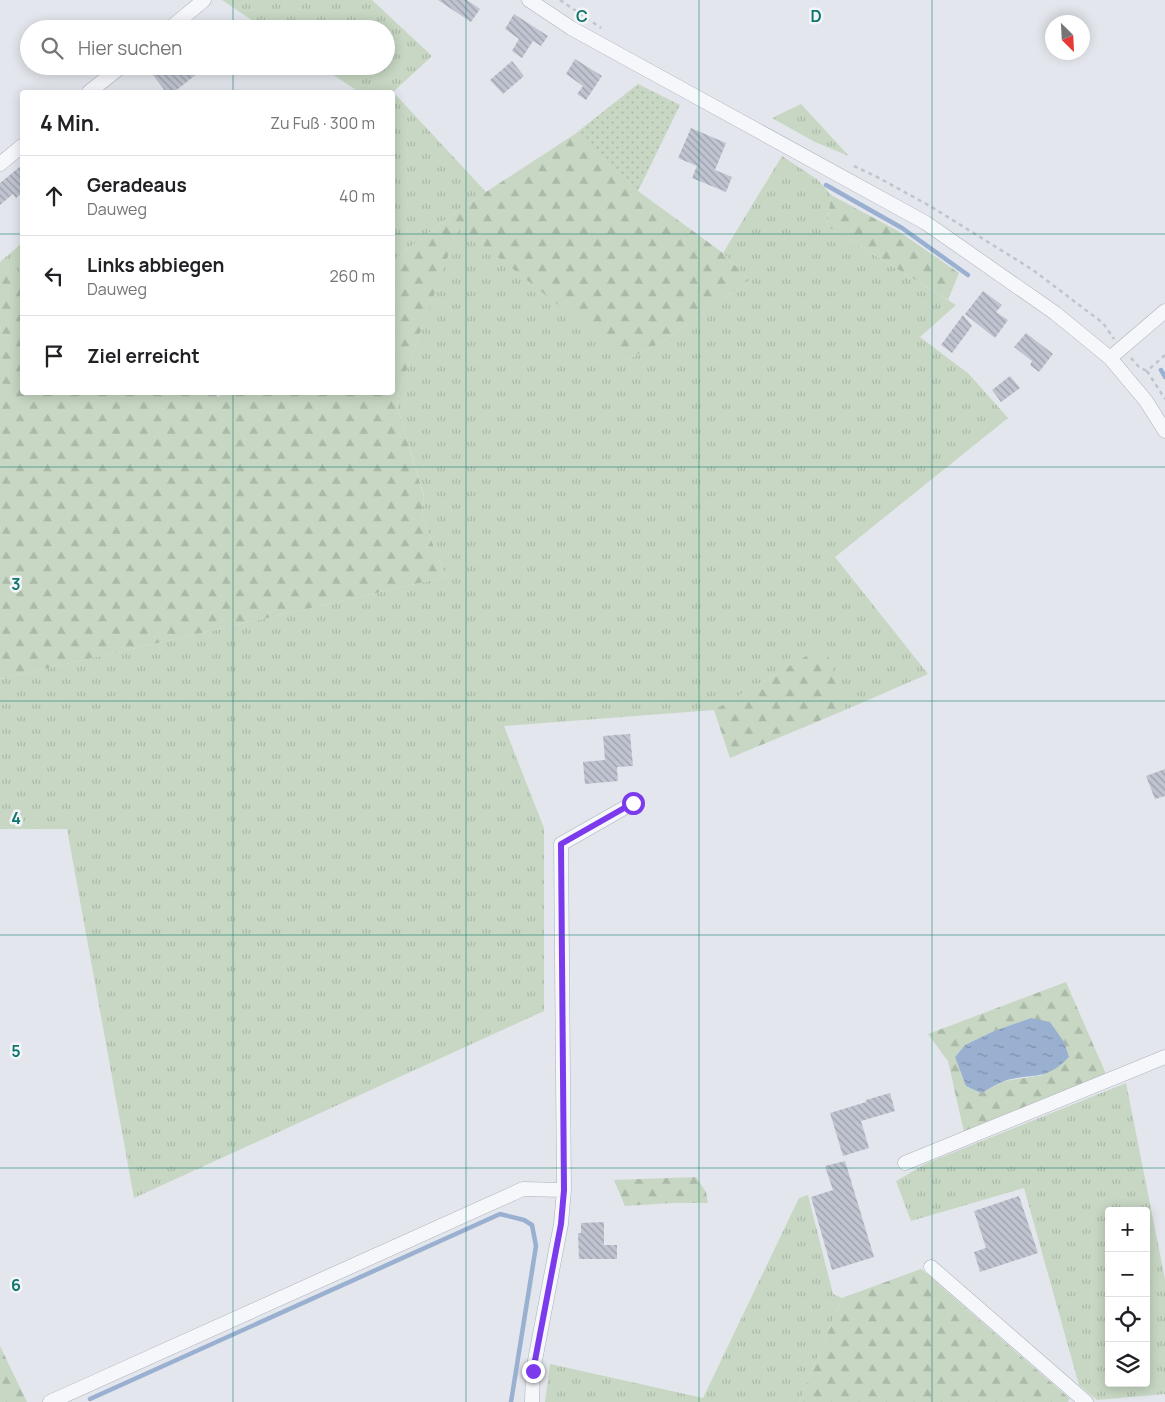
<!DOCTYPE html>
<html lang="de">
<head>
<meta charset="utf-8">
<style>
	:root { --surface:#fff; --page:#f2f2f2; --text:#202124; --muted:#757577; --line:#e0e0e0 }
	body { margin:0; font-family:Manrope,sans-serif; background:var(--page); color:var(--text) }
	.controls { position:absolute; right:15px; bottom:15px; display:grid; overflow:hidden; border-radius:5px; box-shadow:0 2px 12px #0003 }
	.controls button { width:45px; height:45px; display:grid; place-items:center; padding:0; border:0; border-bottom:1px solid var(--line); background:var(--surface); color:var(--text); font:25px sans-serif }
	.compass { position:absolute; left:1045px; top:15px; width:45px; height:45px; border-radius:50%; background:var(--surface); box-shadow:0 2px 12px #0003; rotate:156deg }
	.stop { position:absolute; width:15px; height:15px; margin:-11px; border:4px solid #7c3aed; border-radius:50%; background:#fff }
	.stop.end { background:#7c3aed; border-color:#fff; box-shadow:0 1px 5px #0008 }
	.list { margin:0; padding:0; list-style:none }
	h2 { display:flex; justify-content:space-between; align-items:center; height:65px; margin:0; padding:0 20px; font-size:21px }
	h2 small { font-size:16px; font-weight:400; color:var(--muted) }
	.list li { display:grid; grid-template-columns:32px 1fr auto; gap:15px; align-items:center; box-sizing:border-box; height:80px; padding:0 20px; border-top:1px solid var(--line) }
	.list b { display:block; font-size:19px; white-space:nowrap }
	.list p { margin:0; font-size:16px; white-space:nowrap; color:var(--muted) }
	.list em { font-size:16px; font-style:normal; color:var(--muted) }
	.icon { flex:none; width:28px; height:28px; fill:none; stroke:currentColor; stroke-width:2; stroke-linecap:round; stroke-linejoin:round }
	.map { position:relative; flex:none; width:1165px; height:1402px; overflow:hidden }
	.search { position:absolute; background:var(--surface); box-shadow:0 2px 12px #0003; left:20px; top:20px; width:375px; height:55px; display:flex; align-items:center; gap:12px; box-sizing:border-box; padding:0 18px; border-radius:28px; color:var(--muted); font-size:19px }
	.panel { position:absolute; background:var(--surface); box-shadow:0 2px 12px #0003; left:20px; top:90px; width:375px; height:305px; border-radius:5px }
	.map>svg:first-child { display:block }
	.grass { fill:url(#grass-tufts); fill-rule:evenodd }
	.forest { fill:url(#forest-firs); fill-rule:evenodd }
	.garden { fill:url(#garden-dots) }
	.water { fill:url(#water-ripples) }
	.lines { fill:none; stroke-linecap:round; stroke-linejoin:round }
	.stream { stroke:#9ab0d0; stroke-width:4.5 }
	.building { fill:url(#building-back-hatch) }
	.minor-casing { stroke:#abb0ba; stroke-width:15 }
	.path { stroke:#c0c4cb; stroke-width:2.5; stroke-dasharray:4 4; stroke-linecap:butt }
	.minor { stroke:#f6f7fa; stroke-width:14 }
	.route { stroke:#7c3aed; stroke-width:6 }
	.grid { fill:none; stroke:#0f766e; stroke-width:1; stroke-opacity:0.55 }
	.grid-label { font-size:16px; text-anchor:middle; font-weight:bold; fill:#0f766e; stroke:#f3f5f9; stroke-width:5; stroke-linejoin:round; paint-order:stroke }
</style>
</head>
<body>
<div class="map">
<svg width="1165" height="1402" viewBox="0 0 1165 1402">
	<defs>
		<pattern id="grass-tufts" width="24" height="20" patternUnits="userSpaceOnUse" patternTransform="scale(1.25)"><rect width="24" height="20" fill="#c7d7c3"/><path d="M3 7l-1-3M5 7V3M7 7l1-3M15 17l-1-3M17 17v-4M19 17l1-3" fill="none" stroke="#abb9a9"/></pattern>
		<pattern id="forest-firs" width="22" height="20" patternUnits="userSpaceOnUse" patternTransform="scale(1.25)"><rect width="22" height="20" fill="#c7d7c3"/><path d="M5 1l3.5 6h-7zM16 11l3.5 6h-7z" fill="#abb9a9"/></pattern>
		<pattern id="garden-dots" width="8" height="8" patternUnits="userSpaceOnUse" patternTransform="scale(1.25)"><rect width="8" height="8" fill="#c7d7c3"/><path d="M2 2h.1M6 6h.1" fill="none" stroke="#abb9a9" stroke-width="1.8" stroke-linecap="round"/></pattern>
		<pattern id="water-ripples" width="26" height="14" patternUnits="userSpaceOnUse" patternTransform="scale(1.25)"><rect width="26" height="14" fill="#9ab0d0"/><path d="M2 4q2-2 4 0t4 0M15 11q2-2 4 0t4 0" fill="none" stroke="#7e90ab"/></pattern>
		<pattern id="building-back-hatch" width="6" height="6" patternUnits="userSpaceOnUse" patternTransform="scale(1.25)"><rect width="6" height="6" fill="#bfc4d0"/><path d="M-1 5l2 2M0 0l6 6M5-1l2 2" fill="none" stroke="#9ba0ab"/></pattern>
	</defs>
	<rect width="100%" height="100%" fill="#e3e6ec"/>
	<path class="grass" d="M 222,0 L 372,0 L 432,56 L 393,92 L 486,192 L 449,217 L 393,261 L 392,92 L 359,92 L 320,66 L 386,66 L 386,29 L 265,29 Z
		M 801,104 L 849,156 L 815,142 L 772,118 Z
		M 782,156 L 818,180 L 831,195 L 827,226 L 956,305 L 920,337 L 969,374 L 1008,418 L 835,557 L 928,674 L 845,710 L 824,646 L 714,710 L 504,726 L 544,828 L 544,1011 L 134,1198 L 67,829 L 0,829 L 0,679 L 446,577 L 422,517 L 424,496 L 397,406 L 399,391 L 459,225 L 627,360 L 667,339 L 749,280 L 723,253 Z
		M 22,243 L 22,277 L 0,262 Z
		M 1126,1083 L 1165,1279 L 1165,1394 L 1097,1400 L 1079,1385 L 1024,1188 L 911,1221 L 896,1181 L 927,1163 ZM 1109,1211 L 1146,1211 L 1146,1383 L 1109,1383 Z
		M 808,1195 L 833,1294 L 842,1298 L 799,1402 L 545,1402 L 550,1364 L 703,1398 L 799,1198 Z"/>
	<path class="forest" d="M 575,134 L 638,191 L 723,253 L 749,280 L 667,339 L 627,360 L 459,226 L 399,391 L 397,406 L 424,497 L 422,517 L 446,577 L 0,679 L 0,262 L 22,277 L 22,392 L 214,392 L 218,397 L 224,392 L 392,392 L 393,261 L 449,217 L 486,192 Z
		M 831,195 L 898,231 L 959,273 L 948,300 L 827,226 Z
		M 825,645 L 845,710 L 730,758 L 714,710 Z
		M 1066,982 L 1106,1074 L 964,1132 L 948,1061 L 928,1034 ZM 1031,1018 L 1043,1075 L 1005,1081 L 981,1093 L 966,1086 L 955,1057 L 965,1045 L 994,1031 Z
		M 696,1177 L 706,1192 L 708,1203 L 672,1203 L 625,1206 L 614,1180 Z
		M 921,1269 L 1070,1399 L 1068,1402 L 799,1402 L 842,1298 Z
		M 0,1346 L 27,1402 L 0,1402 Z"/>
	<path class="garden" d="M 638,84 L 680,105 L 638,191 L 575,134 Z"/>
	<path class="water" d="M 1031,1018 L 1050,1022 L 1064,1042 L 1069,1057 C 1046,1081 1035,1073 1007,1080 C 998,1083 989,1089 981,1093 L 966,1086 L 955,1057 L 965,1045 L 994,1031 Z"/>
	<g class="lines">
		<path class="stream" d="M 826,185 L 902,228 L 968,275
			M 1161,370 L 1165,377
			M 90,1399 L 500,1214 L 524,1220 L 532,1225 L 536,1246 L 511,1402"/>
	</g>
	<path class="building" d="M 438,0 L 467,0 L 480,9 L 471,22 Z
		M 514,14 L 548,36 L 541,46 L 533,41 L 522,58 L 512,51 L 519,39 L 505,29 Z
		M 575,59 L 602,76 L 586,100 L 577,94 L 583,86 L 566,74 Z
		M 512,61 L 524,76 L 503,94 L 490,80 Z
		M 146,66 L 193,66 L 198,73 L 174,92 L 166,92 Z
		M 691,128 L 726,143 L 715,170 L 732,177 L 726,192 L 692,178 L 697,166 L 678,158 Z
		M 22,165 L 22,193 L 16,198 L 13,194 L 0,205 L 0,183 Z
		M 983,291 L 1002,305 L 996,312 L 1008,320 L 995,338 L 965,314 Z
		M 963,315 L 972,326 L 952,353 L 941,345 Z
		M 1026,333 L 1053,354 L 1039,372 L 1030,365 L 1032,361 L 1014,347 Z
		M 1010,376 L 1020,388 L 1001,402 L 992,390 Z
		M 630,734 L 633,766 L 617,767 L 618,781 L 585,784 L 583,762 L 605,760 L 603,736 Z
		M 1165,769 L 1165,796 L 1155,799 L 1146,776 Z
		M 890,1093 L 895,1111 L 861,1121 L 869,1148 L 843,1156 L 830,1113 L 866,1102 L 866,1100 Z
		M 845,1161 L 874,1257 L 832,1270 L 811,1197 L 833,1190 L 825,1166 Z
		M 1019,1196 L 1038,1253 L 980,1272 L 974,1252 L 986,1248 L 974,1211 Z
		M 604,1222 L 604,1245 L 617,1245 L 617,1259 L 579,1259 L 578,1233 L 581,1233 L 581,1223 Z"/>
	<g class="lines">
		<g class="minor-casing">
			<path id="minor" d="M 529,0 L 571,28 L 926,223 L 1055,313 L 1110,358 L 1146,401 L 1165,431
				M 169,29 L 204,0
				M 89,92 L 122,66
				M 0,164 L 22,146
				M 1110,358 L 1165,311
				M 905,1163 L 1165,1057
				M 931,1267 L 1086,1402
				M 50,1402 L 523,1189 L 564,1190
				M 532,1402 L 533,1371 L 561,1224 L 564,1190 L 561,844 L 633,803"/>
		</g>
		<path class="path" d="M 560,0 L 601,28
			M 854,166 L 879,178 L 930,206 L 1033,270 L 1103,323 L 1114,339
			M 1165,355 L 1147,371 L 1165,399
			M 1131,358 L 1139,367 L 1147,371"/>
		<use href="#minor" class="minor"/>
	</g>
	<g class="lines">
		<path class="route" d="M 533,1371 L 561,1224 L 564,1190 L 561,844 L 633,803"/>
	</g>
	<path class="grid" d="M 233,0 L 233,29M 466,0 L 466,1402M 699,0 L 699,1402M 932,0 L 932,1402M 233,66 L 233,92M 0,234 L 22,234M 392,234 L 1165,234M 233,392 L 233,1402M 0,467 L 1165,467M 0,701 L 1165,701M 0,935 L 1165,935M 0,1168 L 1165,1168"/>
	<g class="grid-label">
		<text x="582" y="22">C</text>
		<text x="816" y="22">D</text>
		<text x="16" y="590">3</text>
		<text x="16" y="824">4</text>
		<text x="16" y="1057">5</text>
		<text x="16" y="1291">6</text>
	</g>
</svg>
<div class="controls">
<button>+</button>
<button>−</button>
<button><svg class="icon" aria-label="locate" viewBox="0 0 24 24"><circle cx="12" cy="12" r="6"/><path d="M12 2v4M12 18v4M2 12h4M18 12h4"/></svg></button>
<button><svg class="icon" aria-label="layers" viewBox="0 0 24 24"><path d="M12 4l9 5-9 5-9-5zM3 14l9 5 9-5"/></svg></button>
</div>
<svg class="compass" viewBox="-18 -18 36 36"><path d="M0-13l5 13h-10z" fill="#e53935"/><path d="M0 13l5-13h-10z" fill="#757577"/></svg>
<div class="stop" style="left:633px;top:803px"></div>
<div class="stop end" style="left:533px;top:1371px"></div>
<div class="search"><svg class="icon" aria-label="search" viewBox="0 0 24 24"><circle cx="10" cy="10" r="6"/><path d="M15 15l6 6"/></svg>Hier suchen</div>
<section class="panel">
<h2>4 Min.<small>Zu Fuß · 300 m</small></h2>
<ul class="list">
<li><svg class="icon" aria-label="ahead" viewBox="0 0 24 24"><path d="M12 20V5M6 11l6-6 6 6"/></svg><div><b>Geradeaus</b><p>Dauweg</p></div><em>40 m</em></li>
<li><svg class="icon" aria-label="left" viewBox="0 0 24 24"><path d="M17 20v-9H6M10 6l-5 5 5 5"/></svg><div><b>Links abbiegen</b><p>Dauweg</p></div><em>260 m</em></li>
<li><svg class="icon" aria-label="arrive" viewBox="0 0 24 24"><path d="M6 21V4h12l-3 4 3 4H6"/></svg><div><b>Ziel erreicht</b></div></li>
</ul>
</section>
</div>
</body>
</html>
